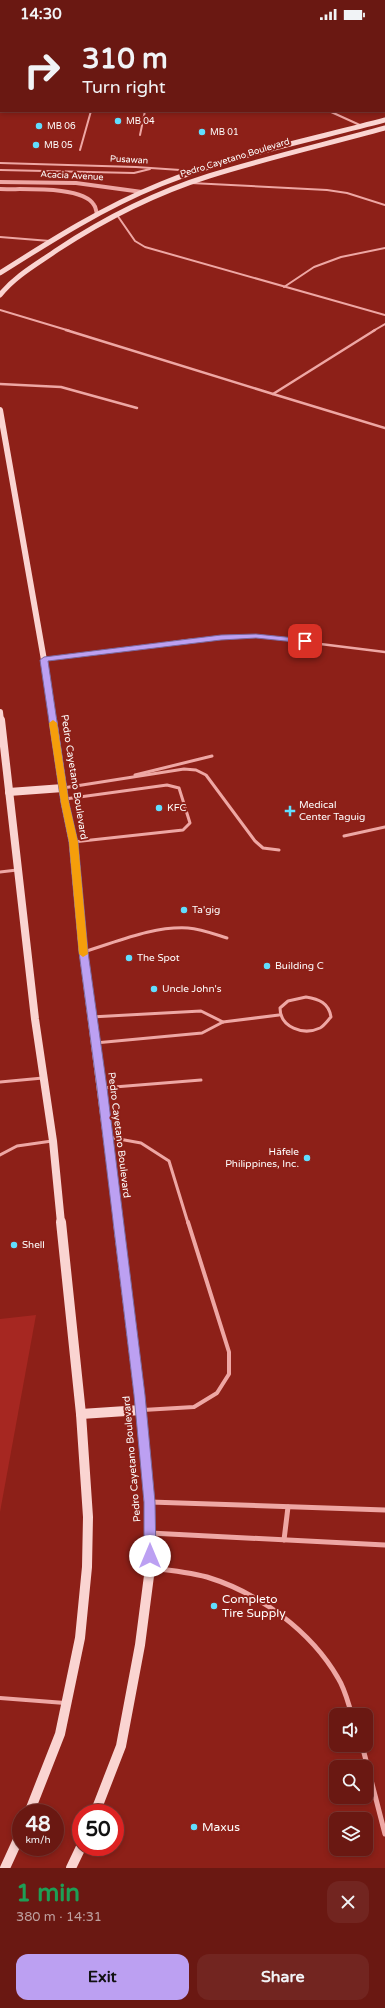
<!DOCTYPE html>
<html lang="en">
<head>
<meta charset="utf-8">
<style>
  :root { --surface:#6a1812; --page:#722520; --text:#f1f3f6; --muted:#bea09f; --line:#7d3732; --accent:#bca0f2 }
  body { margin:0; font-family:"Varela Round",sans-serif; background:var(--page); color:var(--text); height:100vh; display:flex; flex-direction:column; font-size:15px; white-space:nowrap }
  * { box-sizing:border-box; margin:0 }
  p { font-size:13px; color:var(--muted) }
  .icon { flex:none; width:22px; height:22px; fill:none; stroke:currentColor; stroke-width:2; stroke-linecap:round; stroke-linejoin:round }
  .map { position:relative; height:1840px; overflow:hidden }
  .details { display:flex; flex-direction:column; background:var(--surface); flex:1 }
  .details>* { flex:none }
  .guide { position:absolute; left:0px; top:0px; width:385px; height:84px; box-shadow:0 2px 6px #0003,0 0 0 1px var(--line); background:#6a1812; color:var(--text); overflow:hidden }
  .controls { position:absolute; left:329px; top:1680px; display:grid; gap:8px }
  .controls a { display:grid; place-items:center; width:44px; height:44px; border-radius:8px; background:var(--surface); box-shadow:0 2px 6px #0003,0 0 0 1px var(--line); font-size:20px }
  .speed { position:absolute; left:12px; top:1776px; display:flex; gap:8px; font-size:20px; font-weight:700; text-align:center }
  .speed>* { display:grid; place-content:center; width:52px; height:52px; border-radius:50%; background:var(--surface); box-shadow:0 2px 6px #0003,0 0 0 1px var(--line); line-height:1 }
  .speed small { font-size:10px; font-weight:400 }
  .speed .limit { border:6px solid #d22; background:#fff; color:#111 }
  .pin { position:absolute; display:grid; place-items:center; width:34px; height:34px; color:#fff; margin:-17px; border-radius:8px; box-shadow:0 2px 6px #0006 }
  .me { position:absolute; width:44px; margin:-22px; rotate:0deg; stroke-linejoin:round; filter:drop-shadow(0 0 3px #0008) }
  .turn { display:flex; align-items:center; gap:14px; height:84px; padding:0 16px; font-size:18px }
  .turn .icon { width:52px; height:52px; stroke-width:2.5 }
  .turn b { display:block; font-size:28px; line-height:34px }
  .round { display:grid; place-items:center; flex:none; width:42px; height:42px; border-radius:12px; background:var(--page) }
  .overview { display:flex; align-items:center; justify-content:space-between; height:68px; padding:0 16px }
  h1 { font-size:24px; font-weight:700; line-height:30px; color:#1e9e55 }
  .primary-button { display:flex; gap:8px; margin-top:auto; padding:8px 16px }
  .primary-button a { flex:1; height:46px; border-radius:12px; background:var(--accent); color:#111; font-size:16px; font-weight:700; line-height:46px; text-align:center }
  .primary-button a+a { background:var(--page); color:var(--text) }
  .status { display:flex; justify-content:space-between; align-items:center; height:28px; padding:0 20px; background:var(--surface); direction:ltr }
  .status svg { height:11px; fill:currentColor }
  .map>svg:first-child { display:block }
</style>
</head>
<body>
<div class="status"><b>14:30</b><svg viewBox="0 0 49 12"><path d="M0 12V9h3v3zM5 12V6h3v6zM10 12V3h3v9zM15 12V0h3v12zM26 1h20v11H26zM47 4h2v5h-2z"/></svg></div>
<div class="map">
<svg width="385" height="1840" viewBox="0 0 385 1840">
  <rect width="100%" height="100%" fill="#8d2018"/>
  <polygon fill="#a62721" points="36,1287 0,1484 0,1291"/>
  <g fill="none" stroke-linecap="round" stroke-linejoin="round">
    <g stroke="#eea7a4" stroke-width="2">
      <polyline points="329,83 362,98"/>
      <polyline points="140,107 145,83"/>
      <polyline points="80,122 91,83"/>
      <polyline points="0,135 136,139 195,143"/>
      <polyline points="0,142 134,145 150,141"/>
      <polyline points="191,155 327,162 347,165 385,177"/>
      <polyline points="117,187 135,213 145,219 385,287"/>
      <polyline points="0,209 50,213"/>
      <polyline points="284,259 314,239 341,229 385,220"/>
      <polyline points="0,282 70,303"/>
      <polyline points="373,303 385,296"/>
    </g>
    <g stroke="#eea7a4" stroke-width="2.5">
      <polyline points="66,302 273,366 375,302"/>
      <polyline points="0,356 61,359 137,380"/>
      <polyline points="273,366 385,400"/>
      <polyline points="44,632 189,612 256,608 385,624"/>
    </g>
    <g stroke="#eea7a4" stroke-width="3">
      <polyline points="135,747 212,728"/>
      <polyline points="63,760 184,741 196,742 206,747 255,813 263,820 279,822"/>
      <polyline points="65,771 167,757 179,760 190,795 183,802 73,814"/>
      <polyline points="344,808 385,799"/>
      <polyline points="0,844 17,842"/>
      <path d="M83,924C117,914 152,898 188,900C201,901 214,906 227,910"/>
      <path d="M306,969C319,971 329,975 331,989C328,992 324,998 320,1000C303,1008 280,999 280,980L288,973Z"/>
      <polyline points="91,989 201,983 223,994"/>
      <polyline points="95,1015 202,1005 223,994 279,987"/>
      <polyline points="0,1054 43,1050"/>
      <polyline points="102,1060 201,1052"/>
      <polyline points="108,1109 141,1115 169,1133 188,1195"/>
      <polyline points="0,1127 17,1118 52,1113"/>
    </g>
    <g stroke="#eea7a4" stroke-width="4">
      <polyline points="143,1382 194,1379 217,1365 229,1346 229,1324 188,1194"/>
      <polyline points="0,1670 65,1675"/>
    </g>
    <g stroke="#eea7a4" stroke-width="5">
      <polyline points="150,1474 385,1482"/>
      <polyline points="150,1505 385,1517"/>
      <polyline points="284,1512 288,1479"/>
      <path d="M150,1540C169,1542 189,1544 207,1549C259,1565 311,1603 338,1650C345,1661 348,1675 352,1687"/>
      <polyline points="362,1717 385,1806"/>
    </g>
    <g stroke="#eea7a4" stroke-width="4">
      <polyline points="0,154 76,155 142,164"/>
      <path d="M0,161C20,162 83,157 94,177C96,179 96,183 97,186"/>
    </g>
    <g stroke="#fad4d1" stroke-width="5">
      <path d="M0,245C52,212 104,179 161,156C233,127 310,112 385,92"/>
      <path d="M0,267C15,248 37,236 57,222C104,191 155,165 209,148C267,130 327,116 385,100"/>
    </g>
    <g stroke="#fad4d1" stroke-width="6">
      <polyline points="0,382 44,632 53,693"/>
      <polyline points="0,684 1,693"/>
    </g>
    <g stroke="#fad4d1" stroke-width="8">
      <polyline points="1,692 35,991 53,1113 61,1195"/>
      <polyline points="53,692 65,775 73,814 83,924 118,1195"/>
      <polyline points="9,764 63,760"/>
    </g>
    <g stroke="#fad4d1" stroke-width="10">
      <polyline points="81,1386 141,1382"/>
      <polyline points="29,1785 60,1706 80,1610 87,1539 88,1489 81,1386 61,1194"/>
      <polyline points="95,1785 121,1718 140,1617 150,1540 149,1474 141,1382 118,1194"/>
      <polyline points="5,1840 21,1805"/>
      <polyline points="71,1840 81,1819"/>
    </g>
  </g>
  <polygon fill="#bca0f2" stroke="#7a689d" points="256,606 305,611 309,613 305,615 256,610 221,612 48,633 69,775 78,814 88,924 107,1060 145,1367 155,1474 156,1528 154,1531 146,1531 144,1528 144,1474 134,1367 97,1060 79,924 69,814 61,775 40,632 44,629 221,607"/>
  <polygon fill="#f59e0b" points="53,692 57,695 69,775 78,814 88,926 83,929 79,926 69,814 61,775 49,695"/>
  <g fill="#61deff" stroke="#8d2018" stroke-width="1.5">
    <circle cx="118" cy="93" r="4"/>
    <circle cx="39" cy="98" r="4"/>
    <circle cx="202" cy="104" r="4"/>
    <circle cx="36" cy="117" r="4"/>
    <circle cx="159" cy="780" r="4"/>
    <path d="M288 777h4v4h4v4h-4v4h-4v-4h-4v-4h4z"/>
    <circle cx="184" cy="882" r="4"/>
    <circle cx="129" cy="930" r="4"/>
    <circle cx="267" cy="938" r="4"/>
    <circle cx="154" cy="961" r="4"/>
    <circle cx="307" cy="1130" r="4"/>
    <circle cx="14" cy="1217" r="4"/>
    <circle cx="214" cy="1578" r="4"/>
    <circle cx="194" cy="1799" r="4"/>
  </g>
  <g text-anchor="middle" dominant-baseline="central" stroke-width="4" stroke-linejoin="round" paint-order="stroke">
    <g font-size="9" fill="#fff" stroke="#8d2018" text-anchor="start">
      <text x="126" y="93">MB 04</text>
      <text x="47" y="98">MB 06</text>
      <text x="210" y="104">MB 01</text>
      <text x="44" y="117">MB 05</text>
    </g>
    <g font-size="9" fill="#fff" stroke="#8d2018">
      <text transform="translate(235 130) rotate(-17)">Pedro Cayetano Boulevard</text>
      <text transform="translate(129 132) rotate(3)">Pusawan</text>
      <text transform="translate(72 148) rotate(3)">Acacia Avenue</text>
    </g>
    <g font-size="10" fill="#fff" stroke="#8d2018">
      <text transform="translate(74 749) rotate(81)">Pedro Cayetano Boulevard</text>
      <text transform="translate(119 1107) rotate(83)">Pedro Cayetano Boulevard</text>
      <text transform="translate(132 1431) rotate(-95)">Pedro Cayetano Boulevard</text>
    </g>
    <g font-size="10" fill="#fff" stroke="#8d2018" text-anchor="start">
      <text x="299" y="777">Medical<tspan x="299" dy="12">Center Taguig</tspan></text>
      <text x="167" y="780">KFC</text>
      <text x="192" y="882">Ta'gig</text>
      <text x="137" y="930">The Spot</text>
      <text x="275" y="938">Building C</text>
      <text x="162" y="961">Uncle John's</text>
      <text x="299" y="1124" text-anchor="end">Häfele<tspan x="299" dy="12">Philippines, Inc.</tspan></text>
      <text x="22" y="1217">Shell</text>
    </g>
    <g font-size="12" fill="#fff" stroke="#8d2018" text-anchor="start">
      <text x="222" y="1571">Completo<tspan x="222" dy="14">Tire Supply</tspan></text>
      <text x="202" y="1799">Maxus</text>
    </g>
  </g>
</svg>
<div class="controls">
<a><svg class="icon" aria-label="sound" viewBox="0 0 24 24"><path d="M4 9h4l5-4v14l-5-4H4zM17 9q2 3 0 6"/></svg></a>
<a><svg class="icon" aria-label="search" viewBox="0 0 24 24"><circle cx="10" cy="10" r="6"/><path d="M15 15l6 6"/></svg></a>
<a><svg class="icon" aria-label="layers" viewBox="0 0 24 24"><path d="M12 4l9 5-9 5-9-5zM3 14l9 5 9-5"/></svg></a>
</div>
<div class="speed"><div>48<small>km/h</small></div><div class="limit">50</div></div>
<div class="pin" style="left:305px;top:613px;background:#d93025"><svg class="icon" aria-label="arrive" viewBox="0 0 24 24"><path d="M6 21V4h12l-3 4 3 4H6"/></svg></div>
<svg class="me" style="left:150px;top:1528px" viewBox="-20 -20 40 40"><circle r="19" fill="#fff"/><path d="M0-13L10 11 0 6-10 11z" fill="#bca0f2"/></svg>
<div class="guide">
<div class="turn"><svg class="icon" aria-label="right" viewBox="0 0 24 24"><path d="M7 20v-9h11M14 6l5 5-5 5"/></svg><div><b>310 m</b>Turn right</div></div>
</div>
</div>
<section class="details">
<div class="overview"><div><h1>1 min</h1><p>380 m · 14:31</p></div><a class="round"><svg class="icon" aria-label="close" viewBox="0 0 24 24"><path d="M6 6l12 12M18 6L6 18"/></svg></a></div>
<div class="primary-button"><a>Exit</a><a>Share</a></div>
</section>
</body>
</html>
